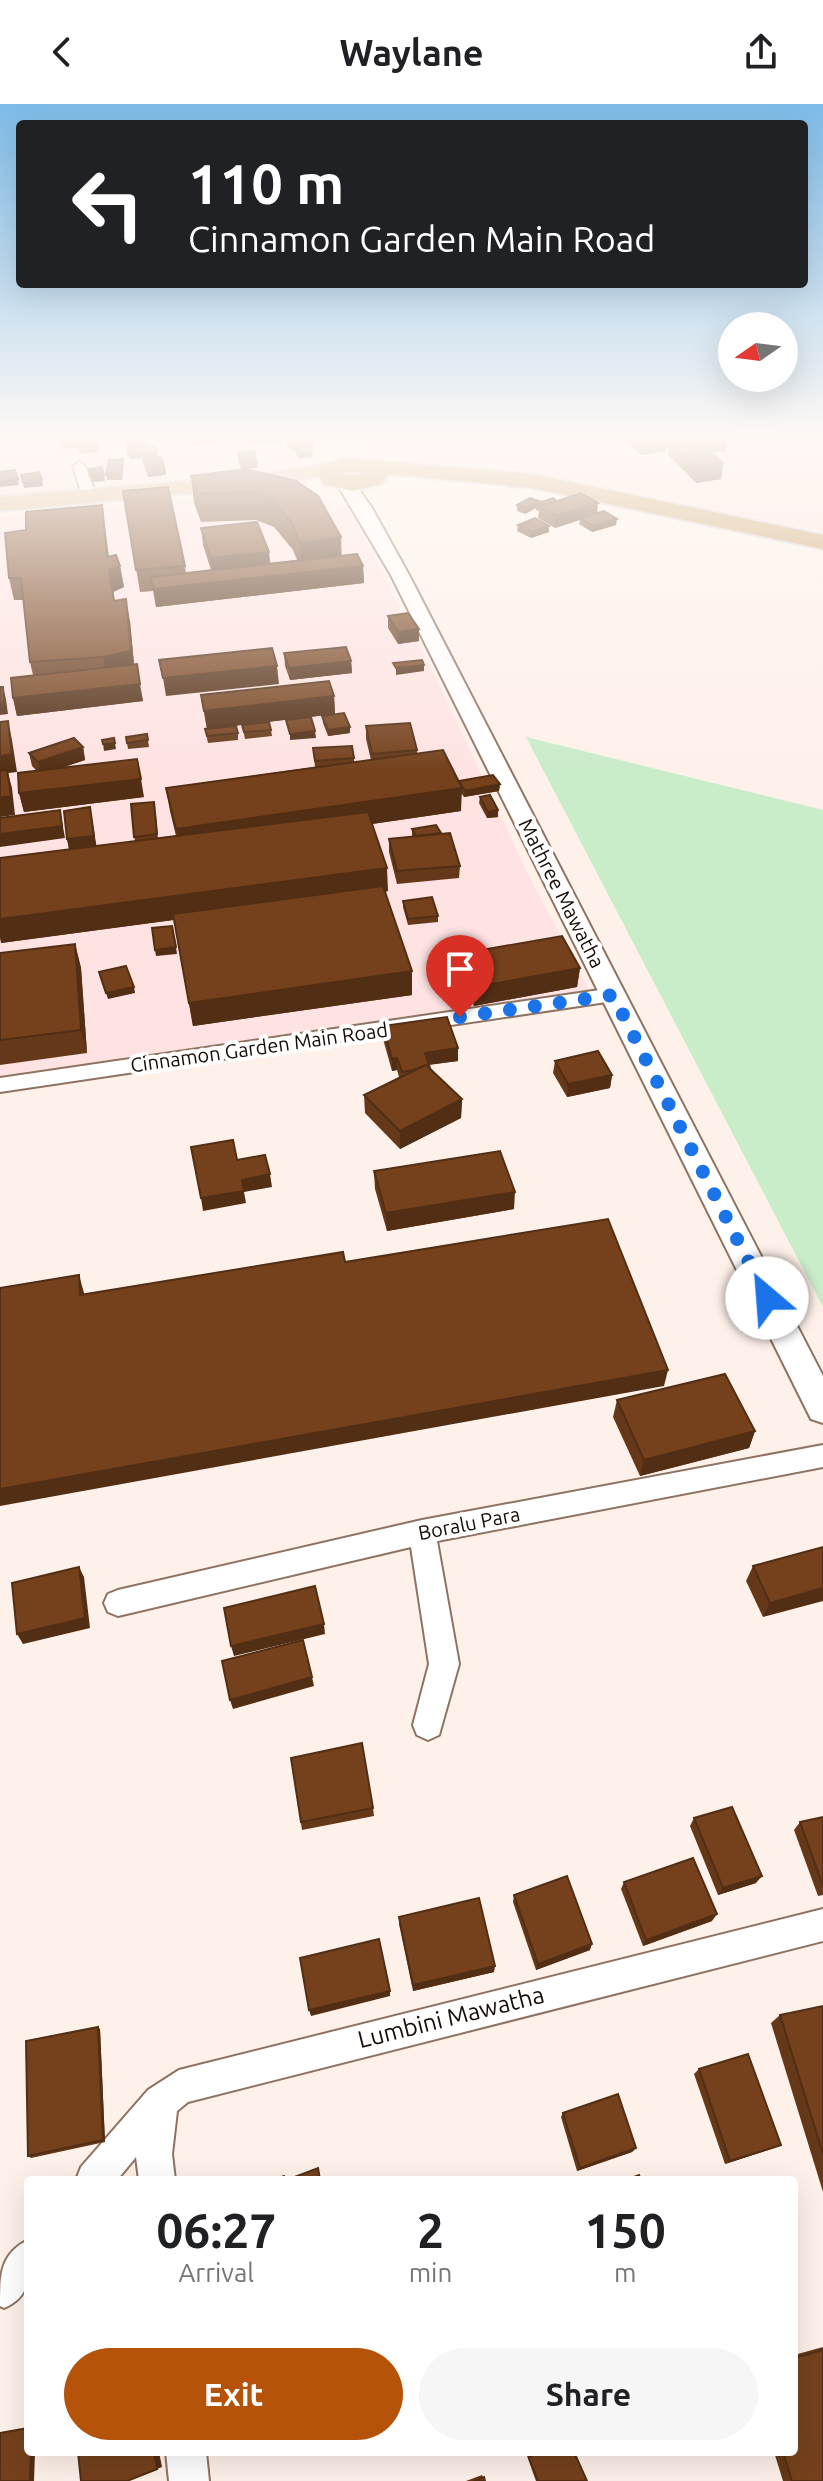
<!DOCTYPE html>
<html lang="en">
<head>
<meta charset="utf-8">
<style>
  :root { --surface:#fff; --page:#f6f6f6; --text:#202124; --muted:#757577; --accent:#b45309 }
  body { margin:0; font-family:Ubuntu,sans-serif; background:var(--page); color:var(--text); height:100vh; display:flex; flex-direction:column; font-size:30px; white-space:nowrap }
  * { box-sizing:border-box; margin:0 }
  p { font-size:26px; color:var(--muted) }
  .icon { flex:none; width:44px; height:44px; fill:none; stroke:currentColor; stroke-width:2; stroke-linecap:round; stroke-linejoin:round }
  .map { position:relative; flex:1; overflow:hidden }
  .details { position:absolute; left:24px; top:2072px; width:774px; height:280px; display:flex; flex-direction:column; background:var(--surface); border-radius:8px; box-shadow:0 8px 32px #0002 }
  .details>* { flex:none }
  .banner { position:absolute; left:16px; top:16px; width:792px; height:168px; border-radius:8px; box-shadow:0 8px 32px #0002; background:#202124; color:#fff; overflow:hidden }
  .needle { width:52px; rotate:256deg }
  .controls { position:absolute; left:718px; top:208px; display:grid; gap:16px }
  .controls a { display:grid; place-items:center; width:80px; height:80px; border-radius:50%; background:var(--surface); box-shadow:0 8px 32px #0002; font-size:40px }
  .pin { position:absolute; display:grid; place-items:center; width:68px; height:68px; color:#fff; margin:-82px -34px; border-radius:50% 50% 50% 0; rotate:-45deg; box-shadow:0 0 8px #0007 }
  .pin .icon { rotate:45deg }
  .me { position:absolute; width:88px; margin:-44px; rotate:333deg; stroke-linejoin:round; filter:drop-shadow(0 0 6px #0008) }
  .turn { display:flex; align-items:center; gap:28px; height:168px; padding:0 40px; font-size:36px }
  .turn .icon { width:104px; height:104px; stroke-width:2.5 }
  .turn b { display:block; font-size:56px; line-height:68px }
  .eta { display:flex; justify-content:space-evenly; align-items:center; height:136px; text-align:center }
  .eta b { font-size:48px; font-weight:600; line-height:56px }
  .cta { display:flex; gap:16px; margin-top:auto; padding:16px 40px }
  .cta a { flex:1; height:92px; border-radius:48px; background:var(--accent); color:#fff; font-size:32px; font-weight:600; line-height:92px; text-align:center }
  .cta a+a { background:var(--page); color:var(--text) }
  header { display:flex; justify-content:space-between; align-items:center; height:104px; padding:0 40px; background:var(--surface); font-size:36px; font-weight:600 }
  .map>svg:first-child { display:block }
</style>
</head>
<body>
<header><svg class="icon" aria-label="back" viewBox="0 0 24 24"><path d="M15 5l-7 7 7 7"/></svg>Waylane<svg class="icon" aria-label="share" viewBox="0 0 24 24"><path d="M12 15V3M7 8l5-5 5 5M5 13v7h14v-7"/></svg></header>
<div class="map">
<svg width="823" height="2377" viewBox="0 0 823 2377">
  <rect width="100%" height="100%" fill="#fef1e9"/>
  <g fill="#fee3e2">
    <polygon points="0,333 313,333 320,348 311,359 276,364 0,392"/>
    <polygon points="351,333 823,333 823,428 501,362 388,356"/>
    <polygon points="295,383 319,388 351,409 435,572 529,772 590,888 0,973 0,413"/>
  </g>
  <polygon fill="#c9ecc9" points="526,633 823,706 823,1203"/>
  <g fill="none" stroke-linecap="round" stroke-linejoin="round">
    <defs>
      <g id="minor">
        <polygon points="79,358 85,362 96,391 94,394 82,391 73,362"/>
        <polygon points="613,884 623,891 620,896 0,988 0,974"/>
        <polygon points="823,1341 823,1363 437,1437 459,1560 439,1631 428,1636 417,1631 413,1621 429,1560 411,1443 118,1512 108,1508 104,1499 108,1490 118,1486 422,1416"/>
        <polygon points="823,1805 823,1837 188,1998 177,2007 172,2050 175,2076 139,2076 136,2053 117,2076 76,2076 81,2063 148,1986 179,1966"/>
        <path d="M28,2136C28,2165 35,2191 4,2204L0,2202C0,2171 0,2150 28,2136Z"/>
        <polygon points="166,2348 206,2348 209,2377 169,2377"/>
      </g>
      <polygon id="tertiary" points="346,375 352,376 372,404 409,471 823,1272 823,1319 811,1315 391,471 337,380"/>
      <polygon id="primary" points="332,359 343,365 339,369 257,383 0,407 0,393 257,371"/>
      <path id="trunk" d="M342,354L532,370L823,431V445L532,384L388,370L382,380L352,387L323,380L318,367L321,362ZM346,368H358L364,371H341Z"/>
    </defs>
    <use href="#minor" stroke="#8f7362" stroke-width="4"/>
    <use href="#tertiary" stroke="#8f7362" stroke-width="4"/>
    <use href="#primary" stroke="#d5d3d2" stroke-width="4"/>
    <use href="#trunk" stroke="#d5d3d2" stroke-width="4"/>
    <use href="#minor" fill="#fff" fill-rule="evenodd"/>
    <use href="#tertiary" fill="#fff" fill-rule="evenodd"/>
    <use href="#primary" fill="#d1b183" fill-rule="evenodd"/>
    <use href="#trunk" fill="#c2975a" fill-rule="evenodd"/>
  </g>
  <g fill="#653819">
    <polygon points="250,333 283,333 283,338 251,340"/>
    <polygon points="288,333 311,333 313,345 311,345 312,353 298,354 295,347 290,347 287,341 286,336 288,335"/>
    <polygon points="622,333 696,333 704,341 704,336 726,347 712,348 723,359 721,375 696,379 668,351 669,345 666,343 665,347 641,351"/>
    <polygon points="127,338 148,343 156,342 158,353 165,365 166,371 148,373 143,355 156,354 129,355"/>
    <polygon points="238,348 257,358 257,364 241,365"/>
    <polygon points="124,361 122,376 107,376 106,371"/>
    <polygon points="246,365 342,451 363,462 364,479 156,503 153,487 140,488 123,387 185,462 186,469 211,466 203,441 201,424 270,459 297,456 293,446 274,423 256,416 201,418 194,399 191,372"/>
    <polygon points="539,397 539,399 557,397 597,409 616,421 592,428 579,420 580,416 555,424 538,414 539,407 536,406 536,404 525,410 517,407 517,401"/>
    <polygon points="102,401 109,452 120,462 124,483 113,488 114,497 130,517 134,561 143,597 17,612 13,594 33,571 30,558 24,496 14,496 9,474 26,426"/>
    <polygon points="518,421 549,422 549,428 531,434 517,427"/>
    <polygon points="388,512 419,537 398,540 388,524"/>
    <polygon points="284,549 351,557 352,569 290,576 285,562"/>
    <polygon points="201,591 334,592 335,610 207,625"/>
    <polygon points="322,612 350,623 350,629 328,632 323,619"/>
    <polygon points="242,621 271,626 272,632 245,635"/>
    <polygon points="366,622 417,646 417,649 459,678 500,680 499,687 464,693 461,689 461,707 372,720 388,787 385,788 412,891 193,922 174,816 1,839 69,746 67,735 90,703 96,742 135,738 131,700 156,711 158,735 176,732 170,707 166,684 315,663 313,644 354,654 354,658 371,656 366,635"/>
    <polygon points="205,625 238,629 238,636 208,639"/>
    <polygon points="147,630 149,643 128,645 126,633"/>
    <polygon points="83,643 85,656 60,664 144,693 24,708 19,689 37,667 32,662 29,649"/>
    <polygon points="480,693 498,706 498,713 487,714 479,699"/>
    <polygon points="412,725 460,762 459,774 397,780 389,748 389,735 412,733"/>
    <polygon points="403,797 438,812 438,818 408,821 403,803"/>
    <polygon points="75,840 81,864 87,949 0,961 0,849"/>
    <polygon points="459,850 580,864 577,883 474,902 459,869"/>
    <polygon points="383,922 458,944 458,957 429,961 430,964 462,995 461,1014 400,1045 365,1009 364,991 399,973 397,966 392,967 383,935"/>
    <polygon points="555,957 612,971 610,984 567,993 553,969"/>
    <polygon points="374,1067 514,1105 387,1127 375,1085"/>
    <polygon points="617,1296 755,1327 749,1344 640,1372 613,1313"/>
    <polygon points="823,1443 763,1513 746,1477 753,1462"/>
    <polygon points="291,1654 373,1704 374,1712 302,1726"/>
    <polygon points="823,1713 823,1791 818,1792 794,1726 800,1718"/>
    <polygon points="694,1714 756,1779 718,1791 690,1722"/>
    <polygon points="624,1778 712,1817 643,1842 621,1785"/>
    <polygon points="514,1791 590,1846 536,1866 513,1798"/>
    <polygon points="399,1813 494,1868 413,1887 399,1820"/>
    <polygon points="823,1902 823,2088 771,1919 780,1911"/>
    <polygon points="100,1925 105,2038 31,2054 28,2052"/>
    <polygon points="699,1965 781,2041 774,2044 725,2060 694,1970"/>
    <polygon points="563,2009 636,2044 632,2048 577,2067 561,2013"/>
    <polygon points="823,2243 823,2377 783,2377 774,2348 794,2348 794,2251"/>
    <polygon points="533,2348 574,2348 587,2377 536,2377 527,2352"/>
    <polygon points="482,2371 485,2377 466,2377"/>
  </g>
  <g fill="#522e14">
    <polygon points="213,333 214,339 193,341 192,335"/>
    <polygon points="727,333 743,333 743,334 726,336"/>
    <polygon points="667,336 665,347 641,351 643,340"/>
    <polygon points="79,337 80,343 62,345 61,339"/>
    <polygon points="295,341 295,347 290,347 290,342"/>
    <polygon points="727,341 726,347 710,348 710,343"/>
    <polygon points="98,342 99,348 80,350 79,344"/>
    <polygon points="312,347 312,353 298,354 298,349"/>
    <polygon points="723,359 721,375 696,379 699,363"/>
    <polygon points="165,365 166,371 148,373 147,367"/>
    <polygon points="104,371 105,377 92,378 91,372"/>
    <polygon points="18,375 19,381 0,383 0,377"/>
    <polygon points="42,376 43,382 24,384 23,378"/>
    <polygon points="539,397 539,401 536,400 536,404 525,410 526,404"/>
    <polygon points="598,399 597,410 580,414 580,416 555,424 556,412"/>
    <polygon points="102,401 110,465 120,462 124,483 113,488 107,453"/>
    <polygon points="617,415 616,421 592,428 593,422"/>
    <polygon points="549,422 549,428 531,434 531,428"/>
    <polygon points="341,433 342,461 302,467 300,439"/>
    <polygon points="269,448 271,465 213,472 211,454"/>
    <polygon points="363,462 364,479 156,503 154,485"/>
    <polygon points="126,495 130,517 135,570 107,575 103,553"/>
    <polygon points="419,525 419,537 398,540 398,528"/>
    <polygon points="351,557 352,569 290,576 289,564"/>
    <polygon points="424,561 424,567 396,571 396,564"/>
    <polygon points="277,562 279,580 166,592 163,574"/>
    <polygon points="140,580 143,597 17,612 13,594"/>
    <polygon points="3,583 6,595 8,610 0,611 0,599"/>
    <polygon points="334,592 335,610 207,625 204,607"/>
    <polygon points="8,617 12,636 17,668 8,669 12,684 15,711 0,713 0,652"/>
    <polygon points="350,623 350,629 328,632 328,626"/>
    <polygon points="315,627 316,634 290,636 290,630"/>
    <polygon points="115,639 116,645 104,647 103,640"/>
    <polygon points="83,643 85,656 41,671 38,658"/>
    <polygon points="141,675 144,693 24,708 19,689"/>
    <polygon points="500,680 499,687 464,693 465,687"/>
    <polygon points="462,684 461,707 180,748 176,725"/>
    <polygon points="90,703 97,745 70,748 67,735"/>
    <polygon points="60,706 65,734 0,743 0,730"/>
    <polygon points="498,706 498,713 487,714 488,708"/>
    <polygon points="387,764 388,787 1,839 0,834 0,815"/>
    <polygon points="75,840 81,864 87,949 81,926"/>
    <polygon points="176,843 177,850 156,852 155,846"/>
    <polygon points="580,864 577,883 474,902 475,883"/>
    <polygon points="412,867 412,891 193,922 189,899"/>
    <polygon points="134,883 135,889 108,895 106,889"/>
    <polygon points="458,944 458,957 425,961 425,949"/>
    <polygon points="397,954 397,966 392,967 392,955"/>
    <polygon points="612,971 610,984 567,993 568,980"/>
    <polygon points="462,995 461,1014 400,1045 400,1027"/>
    <polygon points="270,1070 272,1083 244,1088 246,1099 203,1107 201,1094 242,1076"/>
    <polygon points="515,1088 514,1105 387,1127 386,1109"/>
    <polygon points="79,1171 84,1189 86,1208 80,1191"/>
    <polygon points="668,1266 664,1282 0,1402 0,1385"/>
    <polygon points="755,1327 749,1344 640,1372 644,1356"/>
    <polygon points="79,1463 84,1473 90,1524 23,1540 17,1530"/>
    <polygon points="823,1484 823,1497 763,1513 770,1499"/>
    <polygon points="324,1520 325,1530 234,1552 231,1542"/>
    <polygon points="312,1573 314,1582 233,1605 230,1596"/>
    <polygon points="762,1772 756,1779 718,1791 723,1784"/>
    <polygon points="717,1810 712,1817 643,1842 646,1836"/>
    <polygon points="592,1840 590,1846 536,1866 538,1860"/>
    <polygon points="495,1862 494,1868 413,1887 413,1881"/>
    <polygon points="390,1887 390,1892 311,1912 309,1906"/>
    <polygon points="98,1923 100,1925 105,2038 103,2036"/>
    <polygon points="781,2041 774,2044 725,2060 730,2057"/>
    <polygon points="636,2044 632,2048 577,2067 580,2064"/>
    <polygon points="31,2348 35,2348 34,2377 30,2377"/>
    <polygon points="154,2348 159,2348 162,2363 157,2365"/>
  </g>
  <g fill="#75411d" stroke="#522e14" stroke-width="2">
    <polygon points="77,333 78,333 79,337 61,339 60,334"/>
    <polygon points="191,333 213,333 192,335"/>
    <polygon points="289,333 311,333 313,339 302,340 309,341 312,347 298,349 295,341 290,342 286,336 290,335"/>
    <polygon points="635,333 663,333 667,336 643,340"/>
    <polygon points="696,333 723,359 699,363 670,335"/>
    <polygon points="721,335 727,341 710,343 704,336"/>
    <polygon points="145,336 148,343 156,342 157,348 128,350 127,338"/>
    <polygon points="96,337 98,342 79,344 77,338"/>
    <polygon points="254,347 257,358 240,359 238,348"/>
    <polygon points="161,353 165,365 147,367 143,355"/>
    <polygon points="123,355 121,370 106,371 109,356"/>
    <polygon points="102,363 104,371 91,372 89,365"/>
    <polygon points="246,365 296,377 318,392 341,433 300,439 291,418 272,395 253,388 198,390 191,372"/>
    <polygon points="15,366 18,375 0,377 0,368"/>
    <polygon points="39,368 42,376 23,378 21,371"/>
    <polygon points="168,383 185,462 136,466 123,387"/>
    <polygon points="581,389 598,399 556,412 539,403"/>
    <polygon points="530,394 539,397 526,404 517,401"/>
    <polygon points="553,394 557,397 540,402 536,400"/>
    <polygon points="102,401 107,453 116,451 120,462 109,466 114,497 126,495 131,547 103,553 30,558 21,474 9,474 5,429 26,426 26,408"/>
    <polygon points="604,407 617,415 593,422 580,414"/>
    <polygon points="535,414 549,422 531,428 518,421"/>
    <polygon points="257,418 269,448 211,454 201,424"/>
    <polygon points="357,450 363,462 154,485 150,473"/>
    <polygon points="408,509 419,525 398,528 388,512"/>
    <polygon points="346,543 351,557 289,564 284,549"/>
    <polygon points="272,544 277,562 163,574 159,556"/>
    <polygon points="422,556 424,561 396,564 393,559"/>
    <polygon points="137,560 140,580 13,594 11,574"/>
    <polygon points="329,577 334,592 204,607 201,591"/>
    <polygon points="0,583 3,583 4,598 0,599"/>
    <polygon points="344,609 350,623 328,626 322,612"/>
    <polygon points="311,613 315,627 290,630 286,616"/>
    <polygon points="8,617 12,650 0,652 0,618"/>
    <polygon points="269,618 271,626 244,628 242,621"/>
    <polygon points="410,619 417,646 372,650 366,622"/>
    <polygon points="236,622 238,629 207,632 205,625"/>
    <polygon points="147,630 148,636 127,639 126,633"/>
    <polygon points="74,634 83,643 38,658 29,649"/>
    <polygon points="114,634 115,639 103,640 102,636"/>
    <polygon points="352,642 354,654 315,657 313,644"/>
    <polygon points="443,646 462,684 176,725 166,684"/>
    <polygon points="137,655 141,675 19,689 18,669"/>
    <polygon points="7,666 11,692 0,694 0,667"/>
    <polygon points="493,671 500,680 465,687 459,677"/>
    <polygon points="490,691 498,706 488,708 480,693"/>
    <polygon points="154,698 157,730 134,733 131,700"/>
    <polygon points="90,703 94,732 67,735 64,707"/>
    <polygon points="60,706 62,722 0,730 0,714"/>
    <polygon points="368,708 387,764 0,815 0,754"/>
    <polygon points="436,721 441,729 416,732 412,725"/>
    <polygon points="450,729 460,762 397,767 389,735"/>
    <polygon points="383,782 412,867 189,899 173,810"/>
    <polygon points="432,793 438,812 408,815 403,797"/>
    <polygon points="172,822 176,843 155,846 152,824"/>
    <polygon points="562,832 580,864 475,883 459,850"/>
    <polygon points="75,840 81,926 0,936 0,849"/>
    <polygon points="126,862 134,883 106,889 99,868"/>
    <polygon points="447,913 458,944 425,949 430,964 426,961 414,966 402,968 397,954 392,955 383,922"/>
    <polygon points="598,947 612,971 568,980 555,957"/>
    <polygon points="426,961 462,995 400,1027 364,991"/>
    <polygon points="233,1036 237,1056 265,1051 270,1070 242,1076 244,1087 201,1094 191,1043"/>
    <polygon points="500,1047 515,1088 386,1109 374,1067"/>
    <polygon points="608,1115 668,1266 0,1385 0,1184 79,1171 80,1191 343,1148 345,1158"/>
    <polygon points="725,1270 755,1327 644,1356 617,1296"/>
    <polygon points="823,1443 823,1484 770,1499 753,1462"/>
    <polygon points="79,1463 85,1514 17,1530 12,1479"/>
    <polygon points="315,1482 324,1520 231,1542 224,1504"/>
    <polygon points="303,1536 312,1573 230,1596 222,1557"/>
    <polygon points="362,1639 373,1704 301,1718 291,1654"/>
    <polygon points="732,1703 762,1772 723,1784 694,1714"/>
    <polygon points="823,1713 823,1782 800,1718"/>
    <polygon points="693,1754 717,1810 646,1836 624,1778"/>
    <polygon points="567,1772 592,1840 538,1860 514,1791"/>
    <polygon points="479,1794 495,1862 413,1881 399,1813"/>
    <polygon points="379,1835 390,1887 309,1906 300,1854"/>
    <polygon points="823,1902 823,2050 780,1911"/>
    <polygon points="98,1923 103,2036 28,2052 26,1937"/>
    <polygon points="748,1950 781,2041 730,2057 699,1965"/>
    <polygon points="618,1990 636,2044 580,2064 563,2009"/>
    <polygon points="318,2064 320,2076 292,2076 292,2074"/>
    <polygon points="639,2071 641,2076 626,2076"/>
    <polygon points="284,2072 285,2076 273,2076"/>
    <polygon points="823,2246 823,2377 792,2377 783,2348 794,2348 794,2254"/>
    <polygon points="28,2324 28,2348 31,2348 30,2377 0,2377 0,2329"/>
    <polygon points="78,2348 154,2348 157,2365 127,2377 81,2377"/>
    <polygon points="538,2348 574,2348 587,2377 538,2377 529,2354"/>
    <polygon points="484,2373 485,2377 474,2377"/>
  </g>
  <linearGradient id="sky" x2="0" y2="1"><stop stop-color="#7ebce9"/><stop offset="0.5" stop-color="#fff9f5"/><stop offset="1" stop-color="#fff9f5" stop-opacity="0"/></linearGradient>
  <rect width="823" height="666" fill="url(#sky)"/>
  <g fill="none" stroke-linecap="round" stroke-linejoin="round">
    <polyline stroke="#1a73e8" stroke-width="14" stroke-dasharray="0 25.2" points="460,913 613,891 767,1194"/>
  </g>
  <g text-anchor="middle" dominant-baseline="central" stroke-width="8" stroke-linejoin="round" paint-order="stroke">
    <g font-size="20" fill="#160b06" stroke="#fff">
      <text transform="translate(562 789) rotate(63)">Mathree Mawatha</text>
      <text transform="translate(259 943) rotate(-8)">Cinnamon Garden Main Road</text>
      <text transform="translate(469 1419) rotate(-11)">Boralu Para</text>
    </g>
    <g font-size="24" fill="#160b06" stroke="#fff">
      <text transform="translate(451 1913) rotate(-14)">Lumbini Mawatha</text>
    </g>
  </g>
</svg>
<div class="controls">
<a><svg class="needle" viewBox="-14 -14 28 28"><path d="M0-13l5 13h-10z" fill="#e53935"/><path d="M0 13l5-13h-10z" fill="#757577"/></svg></a>
</div>
<div class="pin" style="left:460px;top:913px;background:#d93025"><svg class="icon" aria-label="arrive" viewBox="0 0 24 24"><path d="M6 21V4h12l-3 4 3 4H6"/></svg></div>
<svg class="me" style="left:767px;top:1194px" viewBox="-20 -20 40 40"><circle r="19" fill="#fff"/><path d="M0-13L10 11 0 6-10 11z" fill="#1a73e8"/></svg>
<div class="banner">
<div class="turn"><svg class="icon" aria-label="left" viewBox="0 0 24 24"><path d="M17 20v-9H6M10 6l-5 5 5 5"/></svg><div><b>110 m</b>Cinnamon Garden Main Road</div></div>
</div>
<section class="details">
<div class="eta">
<div><b>06:27</b><p>Arrival</p></div>
<div><b>2</b><p>min</p></div>
<div><b>150</b><p>m</p></div>
</div>
<div class="cta"><a>Exit</a><a>Share</a></div>
</section>
</div>
</body>
</html>
